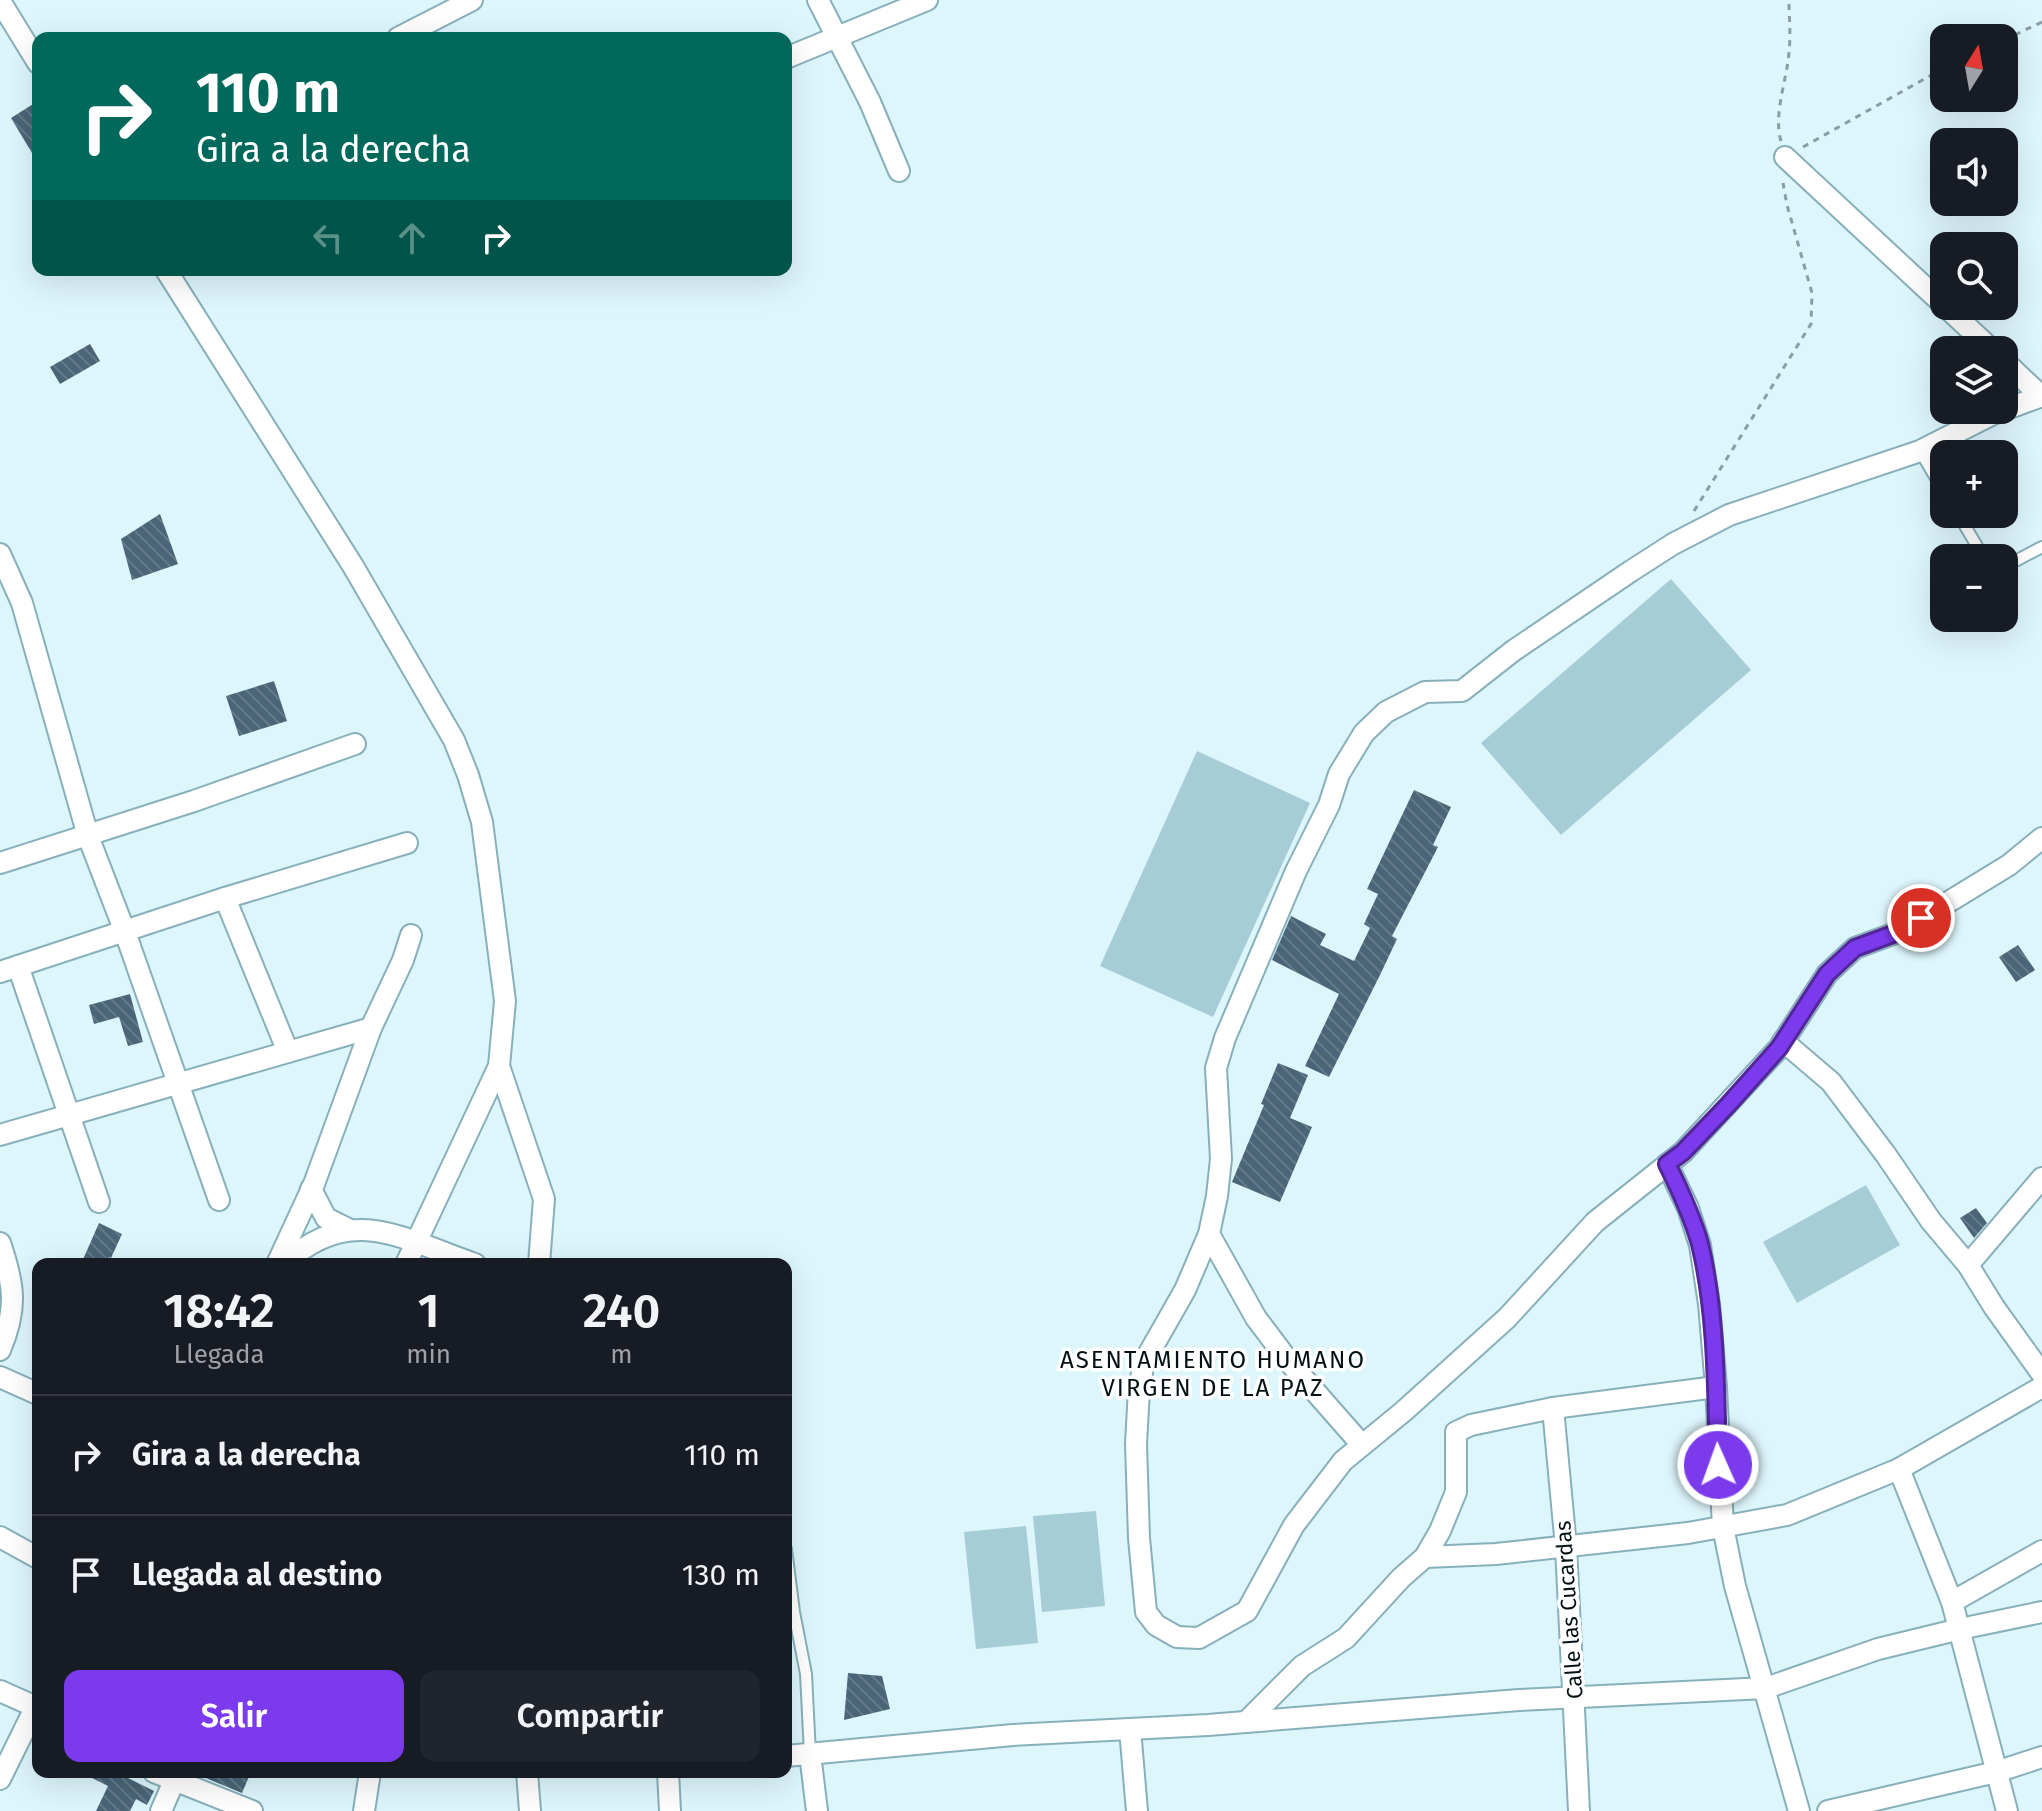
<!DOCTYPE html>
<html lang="es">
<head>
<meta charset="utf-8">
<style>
  :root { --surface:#171b24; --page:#20242c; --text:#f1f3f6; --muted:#9ea1a6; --line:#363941; --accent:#7c3aed }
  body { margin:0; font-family:"Fira Sans",sans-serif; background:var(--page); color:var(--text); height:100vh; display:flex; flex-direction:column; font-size:30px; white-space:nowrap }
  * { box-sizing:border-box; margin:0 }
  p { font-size:26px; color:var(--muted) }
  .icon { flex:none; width:44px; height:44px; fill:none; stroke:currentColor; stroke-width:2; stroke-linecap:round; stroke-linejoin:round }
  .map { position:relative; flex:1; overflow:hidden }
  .drawer { position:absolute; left:32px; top:1258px; width:760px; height:520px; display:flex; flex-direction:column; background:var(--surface); border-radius:16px; box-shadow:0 8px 32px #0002 }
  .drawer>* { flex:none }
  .top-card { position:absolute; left:32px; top:32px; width:760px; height:244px; border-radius:16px; box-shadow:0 8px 32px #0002; background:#00695c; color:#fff; overflow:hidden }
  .needle { width:52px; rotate:11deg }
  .fabs { position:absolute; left:1930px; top:24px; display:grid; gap:16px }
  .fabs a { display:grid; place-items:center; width:88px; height:88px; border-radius:16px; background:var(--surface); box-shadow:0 8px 32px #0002; font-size:40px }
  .pin { position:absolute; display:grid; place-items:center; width:68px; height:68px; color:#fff; margin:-34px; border:4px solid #fff; border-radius:50%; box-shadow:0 2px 8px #0007 }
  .me { position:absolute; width:88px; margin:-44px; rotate:358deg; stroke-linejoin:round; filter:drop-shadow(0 0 6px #0008) }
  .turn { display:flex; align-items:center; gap:28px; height:168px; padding:0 32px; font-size:36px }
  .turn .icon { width:104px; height:104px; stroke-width:2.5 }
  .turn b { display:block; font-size:56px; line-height:68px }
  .lanes { display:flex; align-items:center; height:76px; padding:0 32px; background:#0003; justify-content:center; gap:40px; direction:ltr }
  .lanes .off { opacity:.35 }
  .eta { display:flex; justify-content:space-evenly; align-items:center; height:136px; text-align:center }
  .eta b { font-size:48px; font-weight:600; line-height:56px }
  .primary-button { display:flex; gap:16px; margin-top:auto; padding:16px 32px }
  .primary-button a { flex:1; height:92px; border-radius:16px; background:var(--accent); color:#fff; font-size:32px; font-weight:600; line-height:92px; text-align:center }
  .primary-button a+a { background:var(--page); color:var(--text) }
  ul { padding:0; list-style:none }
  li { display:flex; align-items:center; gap:24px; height:120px; padding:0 32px; border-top:2px solid var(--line) }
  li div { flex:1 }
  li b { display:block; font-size:30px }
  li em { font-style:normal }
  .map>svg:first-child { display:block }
</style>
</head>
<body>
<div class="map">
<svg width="2042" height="1811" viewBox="0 0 2042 1811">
  <defs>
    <pattern id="building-back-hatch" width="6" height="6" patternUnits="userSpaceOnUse" patternTransform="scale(2)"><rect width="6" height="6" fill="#496577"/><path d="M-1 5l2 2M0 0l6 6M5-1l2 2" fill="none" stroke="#647a88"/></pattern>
  </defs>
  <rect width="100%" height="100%" fill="#ddf6fc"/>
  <g fill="#a6ccd6">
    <polygon points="1671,579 1751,670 1561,835 1481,743"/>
    <polygon points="1197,751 1310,803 1213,1017 1100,966"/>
    <polygon points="1866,1185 1900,1245 1797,1303 1763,1242"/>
    <polygon points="1096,1511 1105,1606 1042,1612 1033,1516"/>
    <polygon points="1026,1526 1038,1643 976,1649 964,1532"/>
  </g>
  <g fill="url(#building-back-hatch)">
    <polygon points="38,101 38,163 11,118"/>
    <polygon points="90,344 100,361 60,384 50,367"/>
    <polygon points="160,514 178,564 132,580 121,539"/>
    <polygon points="274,681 287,721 239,736 226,696"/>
    <polygon points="1414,790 1451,807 1433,845 1438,847 1392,936 1397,939 1380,975 1329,1077 1305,1066 1339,994 1272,960 1291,916 1326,934 1320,945 1354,961 1370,928 1364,924 1378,894 1367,889"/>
    <polygon points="2018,945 2035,970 2016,982 1999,957"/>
    <polygon points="130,994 143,1042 128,1046 119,1017 94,1024 89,1005"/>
    <polygon points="1278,1063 1308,1075 1290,1118 1312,1127 1280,1202 1232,1182 1264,1105 1261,1104"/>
    <polygon points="1976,1208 1987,1223 1974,1238 1960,1218"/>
    <polygon points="99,1223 122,1234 111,1258 109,1257 106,1264 81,1264"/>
    <polygon points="848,1673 882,1676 890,1709 844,1720"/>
    <polygon points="80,1772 116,1772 154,1791 147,1805 136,1799 130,1811 96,1811 108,1786"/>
    <polygon points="191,1772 251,1772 242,1793"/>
  </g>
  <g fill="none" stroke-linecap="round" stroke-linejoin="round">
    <defs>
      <g id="lane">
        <polyline points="1920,451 1944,492"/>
        <polyline points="1958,514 1984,558"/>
        <polyline points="2004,567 2042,547"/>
        <polyline points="786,1549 794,1612 806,1674 810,1754"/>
      </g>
      <g id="street">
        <polyline points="818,0 870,102 899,171"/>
        <polyline points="0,1 38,63"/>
        <polyline points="398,38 472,0"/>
        <polyline points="786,58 927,0"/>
        <polyline points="1785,157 1944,305"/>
        <polyline points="166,270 353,566 454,740 468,775 482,822 505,1001 499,1066 406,1264"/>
        <polyline points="1945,306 1992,350"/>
        <polyline points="2004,361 2042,397"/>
        <polyline points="2042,396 1993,414 1920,451 1729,515 1673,544 1631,571 1513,651 1462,691 1425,692 1386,712 1364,733 1339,774 1329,805 1296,871 1225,1038 1216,1068 1221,1159 1217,1196 1209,1234 1185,1290 1144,1362 1139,1389 1136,1444 1139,1538 1146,1612 1156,1625 1177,1637 1199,1638 1247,1611 1294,1525 1343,1461 1404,1411 1507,1318 1595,1222 1683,1152 1779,1048 1827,974 1855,948 1901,931 2009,865 2042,838"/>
        <polyline points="0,554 22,603 88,836 125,932 219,1200"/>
        <polyline points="0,863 194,801 355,744"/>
        <polyline points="225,898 288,1052"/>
        <polyline points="18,966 99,1202"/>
        <polyline points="0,972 225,898 407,843"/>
        <polyline points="1783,1041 1831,1082 1886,1155 1931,1221 1968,1265 1994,1307 2042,1374"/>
        <polyline points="499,1066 544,1199 539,1264"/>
        <polyline points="0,1135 371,1028"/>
        <polyline points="1667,1164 1688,1208 1700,1245 1709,1304 1716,1387 1723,1527 1735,1586 1799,1811"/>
        <polyline points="311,1189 326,1218 348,1229"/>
        <polyline points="1209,1234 1256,1318 1290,1363 1362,1445"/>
        <path d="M0,1243C14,1284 18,1308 0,1350"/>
        <polyline points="277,1264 314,1184 371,1028 403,960 411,935"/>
        <path d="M284,1264C351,1202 402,1239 475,1264"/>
        <polyline points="1968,1265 2042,1178"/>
        <polyline points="0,1377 38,1394"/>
        <polyline points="1553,1408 1566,1547 1579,1811"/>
        <polyline points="1899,1469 1952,1602 2007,1811"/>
        <polyline points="0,1537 38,1558"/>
        <polyline points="1425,1557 1496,1554 1688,1533 1787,1515 1899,1469 2042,1387"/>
        <polyline points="1952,1602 2042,1551"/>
        <polyline points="0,1691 36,1707"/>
        <polyline points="1246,1722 1302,1666 1346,1638 1401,1578 1425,1557 1440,1531 1456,1492 1456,1432 1471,1425 1553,1408 1716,1387"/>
        <polyline points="1130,1729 1137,1811"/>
        <polyline points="810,1754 817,1811"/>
        <polyline points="786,1756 1013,1735 1208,1725 1519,1700 1766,1688 1878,1649 1960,1629 2042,1612"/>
        <polyline points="154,1772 252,1811"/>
        <polyline points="527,1772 530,1811"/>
        <polyline points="668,1772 670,1811"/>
        <polyline points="0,1779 38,1702"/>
        <polyline points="161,1811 178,1772"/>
        <polyline points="364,1811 370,1772"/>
        <polyline points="1828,1811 1996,1772 2042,1757"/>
      </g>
    </defs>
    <use href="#lane" stroke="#87b0ba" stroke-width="14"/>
    <use href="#street" stroke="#87b0ba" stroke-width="24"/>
    <g stroke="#899da3" stroke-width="3" stroke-dasharray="6 6" stroke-linecap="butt">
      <polyline points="2004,40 2042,22"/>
      <path d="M1781,141C1773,114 1787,80 1789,52C1791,35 1789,17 1789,0"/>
      <polyline points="1803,147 1944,68"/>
      <polyline points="1694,511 1811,324 1812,293 1787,205 1783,183"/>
    </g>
    <use href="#lane" stroke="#fff" stroke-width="10"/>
    <use href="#street" stroke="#fff" stroke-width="20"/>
  </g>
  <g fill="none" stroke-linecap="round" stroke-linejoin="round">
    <defs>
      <path id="route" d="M1718,1465C1716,1392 1717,1315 1700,1244C1692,1216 1680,1190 1667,1164L1683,1152L1728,1105L1779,1048L1827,974L1855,948L1901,931L1921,918"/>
    </defs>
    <use href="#route" stroke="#51269a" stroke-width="20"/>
    <use href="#route" stroke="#7c3aed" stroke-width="14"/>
  </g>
  <g text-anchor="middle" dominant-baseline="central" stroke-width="7" stroke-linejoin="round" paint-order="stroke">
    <g font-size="22" fill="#031115" stroke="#fff">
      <text transform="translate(1569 1610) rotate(-94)">Calle las Cucardas</text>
    </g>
    <g font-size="24" letter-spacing="2" fill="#031115" stroke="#fff">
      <text x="1213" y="1360">ASENTAMIENTO HUMANO<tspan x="1213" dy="28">VIRGEN DE LA PAZ</tspan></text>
    </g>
  </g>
</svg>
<div class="fabs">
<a><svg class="needle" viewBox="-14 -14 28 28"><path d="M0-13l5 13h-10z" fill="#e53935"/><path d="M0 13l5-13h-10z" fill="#9ea1a6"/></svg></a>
<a><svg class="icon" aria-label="sound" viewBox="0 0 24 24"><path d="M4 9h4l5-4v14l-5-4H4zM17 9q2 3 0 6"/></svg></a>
<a><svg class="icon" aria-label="search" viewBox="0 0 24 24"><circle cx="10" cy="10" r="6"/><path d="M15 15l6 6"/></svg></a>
<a><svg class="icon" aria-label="layers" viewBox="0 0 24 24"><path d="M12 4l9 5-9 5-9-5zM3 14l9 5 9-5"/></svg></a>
<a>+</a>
<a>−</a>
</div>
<div class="pin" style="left:1921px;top:918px;background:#d93025"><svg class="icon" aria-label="arrive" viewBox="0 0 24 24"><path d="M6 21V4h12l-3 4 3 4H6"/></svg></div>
<svg class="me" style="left:1718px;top:1465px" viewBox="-20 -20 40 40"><circle r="17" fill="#7c3aed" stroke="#fff" stroke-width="3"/><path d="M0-11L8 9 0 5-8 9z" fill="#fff"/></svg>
<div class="top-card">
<div class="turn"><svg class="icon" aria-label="right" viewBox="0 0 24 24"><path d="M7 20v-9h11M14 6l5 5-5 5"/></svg><div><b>110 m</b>Gira a la derecha</div></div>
<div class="lanes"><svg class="icon off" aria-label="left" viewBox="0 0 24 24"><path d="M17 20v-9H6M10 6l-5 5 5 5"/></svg><svg class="icon off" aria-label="ahead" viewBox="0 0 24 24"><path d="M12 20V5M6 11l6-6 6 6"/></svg><svg class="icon" aria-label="right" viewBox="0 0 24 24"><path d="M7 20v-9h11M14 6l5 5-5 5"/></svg></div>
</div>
<section class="drawer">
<div class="eta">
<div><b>18:42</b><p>Llegada</p></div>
<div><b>1</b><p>min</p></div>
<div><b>240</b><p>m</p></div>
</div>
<ul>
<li><svg class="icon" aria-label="right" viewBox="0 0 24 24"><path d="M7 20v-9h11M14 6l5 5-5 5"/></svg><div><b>Gira a la derecha</b></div><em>110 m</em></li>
<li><svg class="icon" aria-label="arrive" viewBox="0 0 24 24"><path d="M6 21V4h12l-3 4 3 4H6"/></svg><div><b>Llegada al destino</b></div><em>130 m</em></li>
</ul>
<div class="primary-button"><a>Salir</a><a>Compartir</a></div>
</section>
</div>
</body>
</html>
